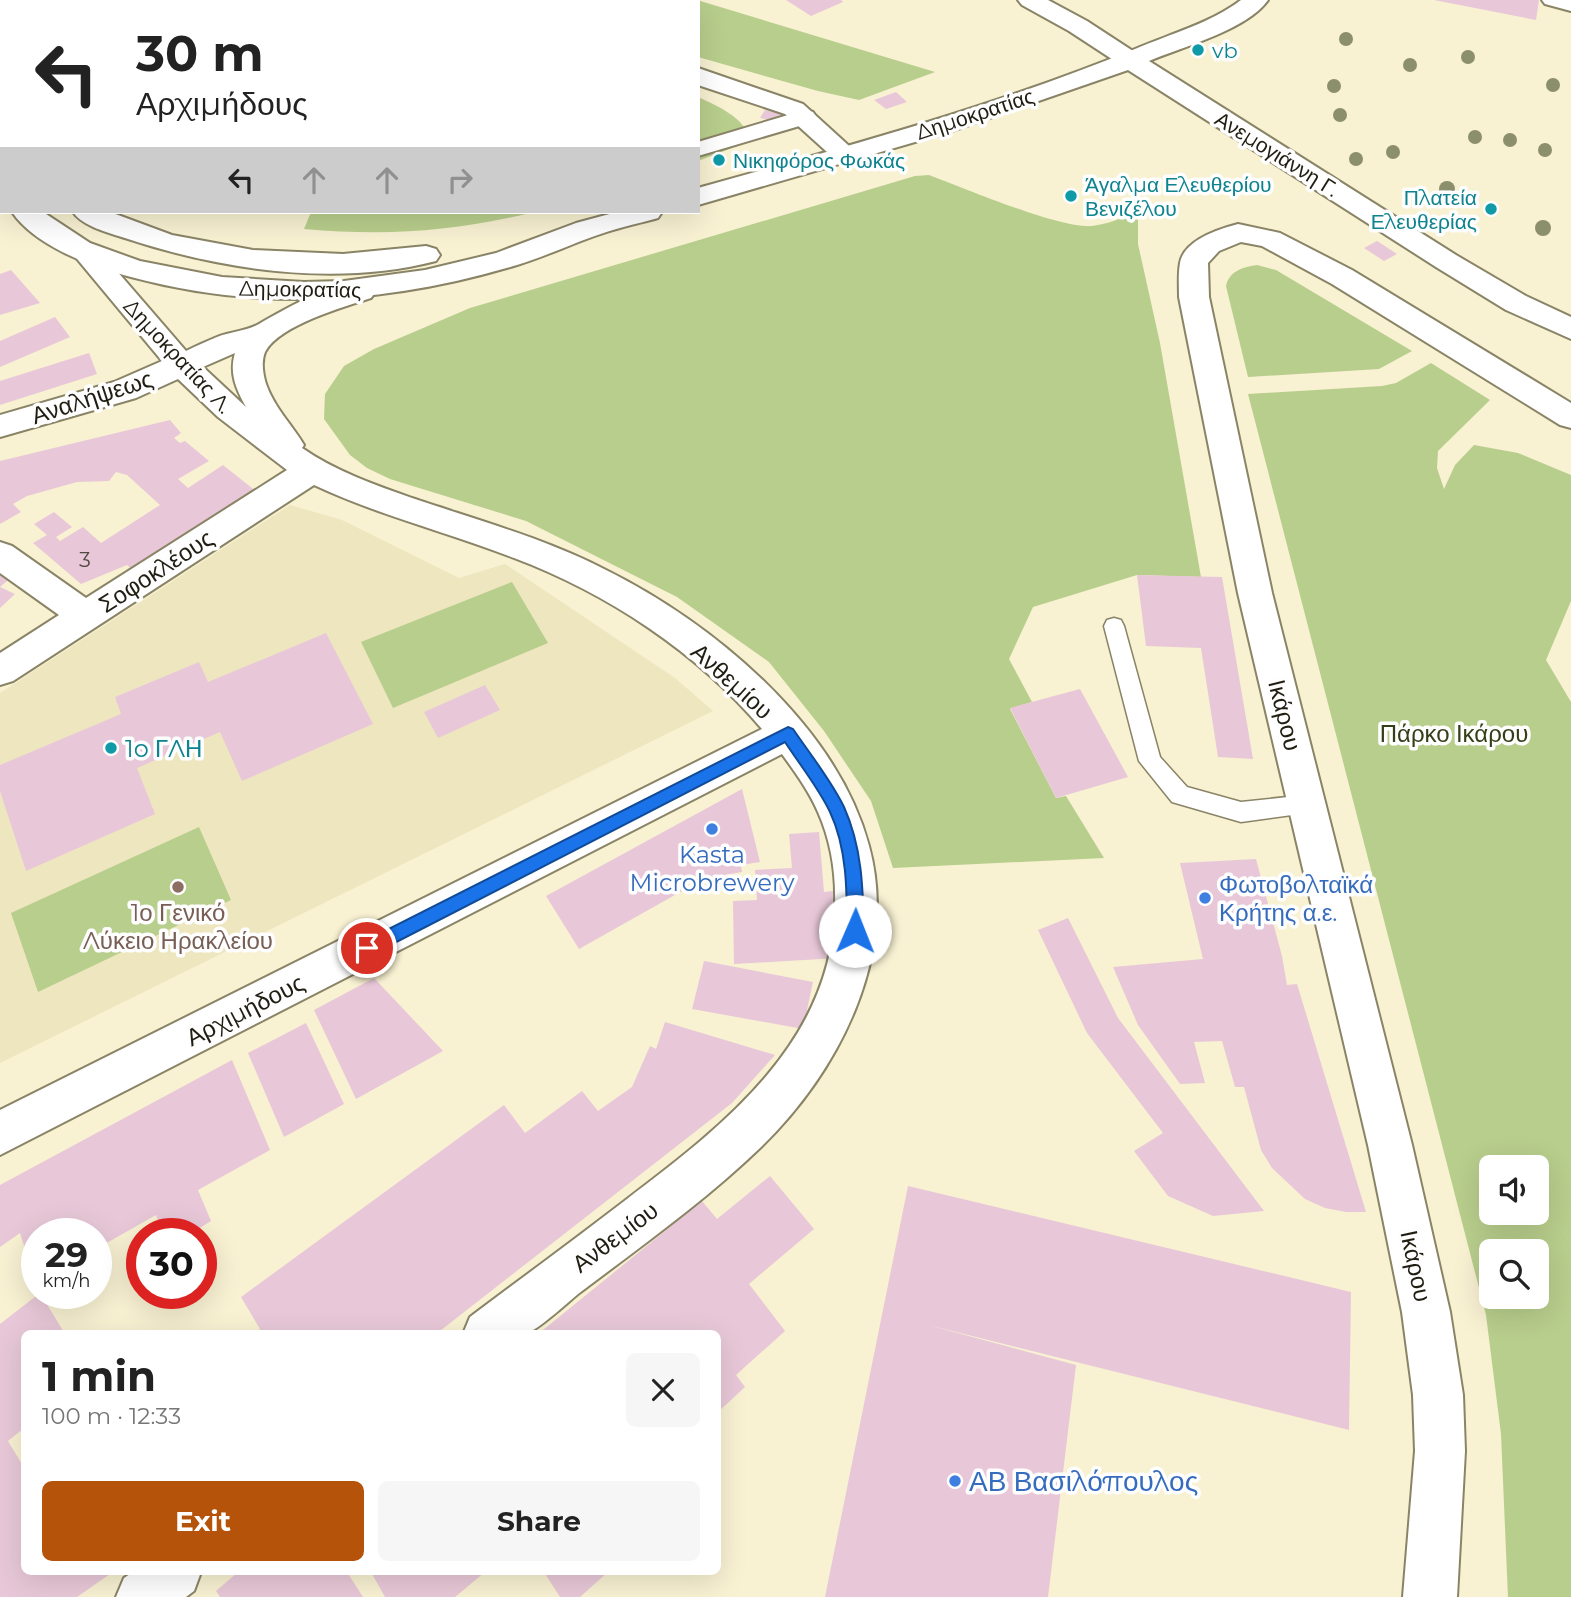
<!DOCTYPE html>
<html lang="en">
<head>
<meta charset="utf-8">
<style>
  :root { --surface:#fff; --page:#f6f6f6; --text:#222; --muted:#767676; --accent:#b45309 }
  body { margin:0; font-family:Montserrat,sans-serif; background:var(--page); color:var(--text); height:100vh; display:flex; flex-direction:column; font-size:26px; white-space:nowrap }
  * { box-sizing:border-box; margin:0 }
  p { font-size:23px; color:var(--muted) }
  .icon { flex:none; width:38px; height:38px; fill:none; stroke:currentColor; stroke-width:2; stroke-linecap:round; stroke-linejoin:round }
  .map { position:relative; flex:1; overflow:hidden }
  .panel { position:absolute; left:21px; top:1330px; width:700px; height:245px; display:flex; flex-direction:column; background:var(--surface); border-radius:10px; box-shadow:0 7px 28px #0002 }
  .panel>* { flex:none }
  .guide { position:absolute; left:0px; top:0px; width:700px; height:214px; box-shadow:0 7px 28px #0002; background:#fff; color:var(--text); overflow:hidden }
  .tools { position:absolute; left:1479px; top:1155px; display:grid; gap:14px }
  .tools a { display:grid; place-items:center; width:70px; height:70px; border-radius:10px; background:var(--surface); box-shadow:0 7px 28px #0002; font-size:35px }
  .speed { position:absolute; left:21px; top:1218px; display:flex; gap:14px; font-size:35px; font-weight:700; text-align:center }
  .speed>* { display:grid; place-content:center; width:91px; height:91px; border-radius:50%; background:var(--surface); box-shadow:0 7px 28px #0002; line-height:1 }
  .speed small { font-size:18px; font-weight:400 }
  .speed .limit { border:10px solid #d22; background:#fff; color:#111 }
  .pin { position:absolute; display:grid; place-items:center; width:60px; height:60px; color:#fff; margin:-30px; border:4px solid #fff; border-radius:50%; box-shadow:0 2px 7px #0007 }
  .me { position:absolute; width:77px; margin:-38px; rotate:1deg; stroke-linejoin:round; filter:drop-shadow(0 0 5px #0008) }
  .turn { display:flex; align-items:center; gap:24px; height:147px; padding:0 21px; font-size:32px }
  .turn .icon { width:91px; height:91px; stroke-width:2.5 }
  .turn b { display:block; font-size:49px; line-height:60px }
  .lanes { display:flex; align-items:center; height:66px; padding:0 21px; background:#0003; justify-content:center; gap:35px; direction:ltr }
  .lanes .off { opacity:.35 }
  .round { display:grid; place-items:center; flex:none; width:74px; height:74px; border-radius:10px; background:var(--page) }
  .overview { display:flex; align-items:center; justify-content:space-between; height:119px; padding:0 21px }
  h1 { font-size:42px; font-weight:700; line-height:52px }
  .cta { display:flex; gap:14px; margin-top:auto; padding:14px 21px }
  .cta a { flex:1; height:80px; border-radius:10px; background:var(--accent); color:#fff; font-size:28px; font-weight:700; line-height:80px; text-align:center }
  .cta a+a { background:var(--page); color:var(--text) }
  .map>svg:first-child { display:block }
</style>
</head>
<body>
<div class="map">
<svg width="1571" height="1597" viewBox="0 0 1571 1597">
  <rect width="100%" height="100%" fill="#f8f1d2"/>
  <polygon fill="#eee6bf" points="290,505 342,520 459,578 505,564 675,678 713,711 0,1063 0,693"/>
  <g fill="#b8ce8c" fill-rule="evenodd">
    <polygon points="0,0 431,0 435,2 2,2 2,91"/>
    <polygon points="690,0 697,0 935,72 859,100 818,91 698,57 698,2 688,2"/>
    <path d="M698,97C719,107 742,116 751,139L748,142L698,161Z"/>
    <path d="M929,175C964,188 1060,229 1092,226C1108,224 1124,218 1138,210V244L1160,343L1201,577L1137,575L1033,607L1009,659L1032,702L1010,709L1056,798L1066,796L1104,858L893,868L871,801L824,731L769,662L677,597L526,521L390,479L367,468L350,455L324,419L325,394L344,366L374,349L470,308L915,176Z"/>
    <path d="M311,212H534C453,232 387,236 304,229Z"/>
    <path d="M1257,265L1276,270L1412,351L1379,369L1248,377L1226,286C1229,271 1243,267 1257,265Z"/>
    <path d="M1431,363L1490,400L1438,451L1437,468L1444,489L1455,465L1474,445L1518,453L1571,475V601L1546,660L1571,702V1597H1508L1501,1434L1486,1315L1248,394L1382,386L1396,383ZM1491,1167H1536V1213H1491ZM1491,1251H1536V1297H1491Z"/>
    <polygon points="512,582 548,643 393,708 361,642"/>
    <polygon points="199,827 231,900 38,992 11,913"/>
  </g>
  <g fill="#e8c8d8">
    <polygon points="786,0 841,0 843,2 811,16"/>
    <polygon points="1434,0 1539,0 1536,20"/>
    <polygon points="896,92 907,102 886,109 874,100"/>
    <polygon points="765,110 786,114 781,122 760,118"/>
    <polygon points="1377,241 1397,254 1384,261 1364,248"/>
    <polygon points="11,270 40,303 0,315 0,274"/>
    <polygon points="55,317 70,337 0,367 0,341"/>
    <polygon points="89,353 97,374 0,405 0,381"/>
    <polygon points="170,420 181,433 174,438 180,443 185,441 209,461 178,479 188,488 223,465 257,492 135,572 127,565 81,584 33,543 47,535 34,524 54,512 72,527 56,537 60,541 83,527 101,543 160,505 127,475 116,472 109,481 77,482 27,496 13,504 21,512 0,524 0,461"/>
    <polygon points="0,568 15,574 0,587 15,594 0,608"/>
    <polygon points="1137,575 1222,577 1253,759 1218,757 1201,648 1146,646"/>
    <polygon points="326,633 373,724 242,781 220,732 137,768 155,814 26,871 0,791 0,765 121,714 115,697 199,662 208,682"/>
    <polygon points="485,685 500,710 438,738 424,712"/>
    <polygon points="1080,689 1128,777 1056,798 1010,708"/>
    <polygon points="742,789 760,862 741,865 742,872 677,883 682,891 579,949 546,896"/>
    <polygon points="819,832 824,892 833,891 838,958 734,964 733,901 757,900 755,870 792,868 789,834"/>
    <polygon points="1256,859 1282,956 1287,985 1297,984 1366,1212 1346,1212 1325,1208 1305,1199 1272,1168 1261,1150 1244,1087 1235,1087 1222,1041 1194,1042 1205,1083 1180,1084 1138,1025 1113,967 1203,959 1180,863"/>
    <polygon points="1068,918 1118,1018 1264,1211 1213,1216 1168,1196 1134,1151 1163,1133 1087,1033 1038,930"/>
    <polygon points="704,961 813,982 803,1029 692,1009"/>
    <polygon points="374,978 443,1051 356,1099 314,1010"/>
    <polygon points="665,1022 775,1055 732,1103 436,1334 254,1334 260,1329 241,1297 504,1105 525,1133 582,1091 598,1111 632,1087 650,1046 656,1049"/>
    <polygon points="306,1023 344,1104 284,1137 248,1053"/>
    <polygon points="232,1060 270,1150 198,1190 211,1221 190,1234 163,1234 156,1215 96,1249 96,1234 37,1234 36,1284 20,1233 0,1247 0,1185"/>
    <polygon points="770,1176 814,1229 749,1284 785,1331 736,1375 745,1387 718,1412 718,1334 538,1334 702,1201 717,1219"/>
    <polygon points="908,1186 1351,1292 1349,1430 928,1325 1076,1365 1048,1597 825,1597"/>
    <polygon points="40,1293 65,1334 24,1334 24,1428 8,1441 23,1466 24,1465 24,1572 113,1572 77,1597 0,1597 0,1324"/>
    <polygon points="238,1572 347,1572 363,1597 220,1597 216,1591"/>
    <polygon points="371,1572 485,1572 455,1597 385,1597"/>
    <polygon points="544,1572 608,1572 580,1597 560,1597"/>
  </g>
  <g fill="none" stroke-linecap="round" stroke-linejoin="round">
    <defs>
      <polygon id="service" points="1114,618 1121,620 1124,626 1160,757 1187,787 1241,802 1306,795 1314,798 1317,805 1314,812 1241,822 1172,802 1139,761 1104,626 1107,620"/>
      <g id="pedestrian">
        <polygon points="1542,0 1571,0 1571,11 1545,4"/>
        <rect x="0" y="79" width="2" height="14"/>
        <polygon points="805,110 813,112 816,117 813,122 698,156 698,142"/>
      </g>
      <g id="minor">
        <polygon points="561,0 588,0 589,2 562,2"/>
        <polygon points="1018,0 1048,0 1087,21 1139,55 1143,60 1139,65 1130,68 1121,65 1069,31 1022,5"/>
        <polygon points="698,68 803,104 859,155 855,161 846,163 837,161 785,114 698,85"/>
        <path d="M87,245L97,248L186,351C196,346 207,341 217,337C230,332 247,331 259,324C285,309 341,276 371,284L376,291L371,298C344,307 279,325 265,352C261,362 263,374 266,384C274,407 292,425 304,445L302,448C335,471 375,485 412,498C477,520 544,538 606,570C713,623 837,726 869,846C899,956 838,1072 761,1147C705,1201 640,1247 578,1294C567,1303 538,1330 527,1333C517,1337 477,1334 463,1334L470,1317C522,1278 575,1239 627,1199C725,1125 834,1040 835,905C836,873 831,841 818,812C809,791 795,772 782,754L0,1155V1110L762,729C697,652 607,593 514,558C447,532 378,515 314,485L13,681L0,685V653L59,615L0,573V542L12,546L86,598L287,470L218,417L178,379L136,398L0,437V415L114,382L162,361L73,254L77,248ZM235,353C229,373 236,389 246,407L203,367Z"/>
        <polygon points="133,1572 201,1572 194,1591 186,1597 116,1597 124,1578"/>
      </g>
      <g id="secondary">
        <path d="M1241,0H1268C1247,30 1182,47 1149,61L1456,255L1526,296L1571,317V339L1506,310L1436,267L1128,70L946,133L698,205V188C845,147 993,107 1135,49C1170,34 1211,23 1241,0Z"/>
        <rect x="0" y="144" width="2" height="17"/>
        <rect x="0" y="178" width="2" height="17"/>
        <path d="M12,212H43L90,243L140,261L222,277L304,282L344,281L425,270L496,253L576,223L617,212H662L658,218C636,224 613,229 592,237C567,246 543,257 517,265C389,304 261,312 131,277C92,267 35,246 12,212Z"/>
        <path d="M73,212H110L172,235L253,250L343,254L426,246L436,249L440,255L436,261C336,287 221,270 125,238C109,233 82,226 73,212Z"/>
        <path d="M1238,224L1280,233L1352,270L1571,403V428L1560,425L1332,284L1262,246L1241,242L1219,251L1208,263L1209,297L1272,593L1412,1145L1450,1312L1463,1395L1465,1451L1457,1597H1403L1415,1451L1413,1395L1402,1312L1368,1145L1238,593L1179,297C1179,286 1178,274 1180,263C1184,240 1219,229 1238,224Z"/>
      </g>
    </defs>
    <use href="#service" stroke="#8a8467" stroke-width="3"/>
    <use href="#pedestrian" stroke="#8a8467" stroke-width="4"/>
    <use href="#minor" stroke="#8a8467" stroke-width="4"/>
    <use href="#secondary" stroke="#8a8467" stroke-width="4"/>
    <use href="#service" fill="#fff" fill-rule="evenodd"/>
    <use href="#pedestrian" fill="#fff" fill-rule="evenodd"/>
    <use href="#minor" fill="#fff" fill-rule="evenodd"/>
    <use href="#secondary" fill="#fff" fill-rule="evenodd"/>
  </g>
  <g fill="#8c8f6b">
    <circle cx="1346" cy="39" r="7"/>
    <circle cx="1468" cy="57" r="7"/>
    <circle cx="1410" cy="65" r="7"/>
    <circle cx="1553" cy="85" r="7"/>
    <circle cx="1334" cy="86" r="7"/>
    <circle cx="1340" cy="115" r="7"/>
    <circle cx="1475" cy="137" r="7"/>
    <circle cx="1510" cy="140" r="7"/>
    <circle cx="1545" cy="150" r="7"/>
    <circle cx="1393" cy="152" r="7"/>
    <circle cx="1356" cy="159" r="7"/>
    <circle cx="1447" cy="189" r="8"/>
    <circle cx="1543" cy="228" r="8"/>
  </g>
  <path fill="#1a73e8" stroke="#114b97" stroke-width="2" d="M788,727L793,729C810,754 831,780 844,807C862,847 863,888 864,931L861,936L855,938L849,936L847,931C847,891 847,848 830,812C818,787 800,765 785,742L373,954L367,956L361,954L358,948L361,943Z"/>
  <g fill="#0f9aa8" stroke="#fefefe" stroke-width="2.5">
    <circle cx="1198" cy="50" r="7"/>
    <circle cx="719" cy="160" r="7"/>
    <circle cx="1071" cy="196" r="7"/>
    <circle cx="1491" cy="209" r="7"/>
    <circle cx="111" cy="748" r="7"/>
  </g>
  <g fill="#3f7fe0" stroke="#fefefe" stroke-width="2.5">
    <circle cx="712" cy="829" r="7"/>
    <circle cx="1205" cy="898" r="7"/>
    <circle cx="955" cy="1481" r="7"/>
  </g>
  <circle fill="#8d6e63" stroke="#fefefe" stroke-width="2.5" cx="178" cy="887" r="7"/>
  <g text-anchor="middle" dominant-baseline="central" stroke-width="7" stroke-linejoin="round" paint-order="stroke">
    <g font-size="21" fill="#0d838f" stroke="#fefefe" text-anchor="start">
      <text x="1212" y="50">vb</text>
      <text x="733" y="160">Νικηφόρος Φωκάς</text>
      <text x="1085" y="184">Άγαλμα Ελευθερίου<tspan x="1085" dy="24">Βενιζέλου</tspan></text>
      <text x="1477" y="197" text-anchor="end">Πλατεία<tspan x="1477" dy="24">Ελευθερίας</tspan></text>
    </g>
    <g font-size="21" fill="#201d12" stroke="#fefefe">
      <text transform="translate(975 114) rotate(-18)">Δημοκρατίας</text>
      <text transform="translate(1277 154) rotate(32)">Ανεμογιάννη Γ.</text>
      <text transform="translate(300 289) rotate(1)">Δημοκρατίας</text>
      <text transform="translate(178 356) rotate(47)">Δημοκρατίας Λ.</text>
    </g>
    <g font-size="21" fill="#524844">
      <text x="85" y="559">3</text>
    </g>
    <g font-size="24" fill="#201d12" stroke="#fefefe">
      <text transform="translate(92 397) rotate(-18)">Αναλήψεως</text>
      <text transform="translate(156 571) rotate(-33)">Σοφοκλέους</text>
      <text transform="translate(732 681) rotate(42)">Ανθεμίου</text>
      <text transform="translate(1285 715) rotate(76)">Ικάρου</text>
      <text transform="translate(245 1010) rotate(-27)">Αρχιμήδους</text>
      <text transform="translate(615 1237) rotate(-37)">Ανθεμίου</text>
      <text transform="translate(1416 1266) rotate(78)">Ικάρου</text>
    </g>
    <g font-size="24" fill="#343f17" stroke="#fefefe">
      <text x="1454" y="733">Πάρκο Ικάρου</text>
    </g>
    <g font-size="24" fill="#0d838f" stroke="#fefefe" text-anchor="start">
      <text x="125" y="748">1o ΓΛΗ</text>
    </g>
    <g font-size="24" fill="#366cbe" stroke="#fefefe">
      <text x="712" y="854">Kasta<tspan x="712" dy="28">Microbrewery</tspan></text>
      <text x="1219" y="884" text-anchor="start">Φωτοβολταϊκά<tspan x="1219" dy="28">Κρήτης α.ε.</tspan></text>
    </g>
    <g font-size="24" fill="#785e54" stroke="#fefefe">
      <text x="178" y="912">1ο Γενικό<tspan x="178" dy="28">Λύκειο Ηρακλείου</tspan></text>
    </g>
    <g font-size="28" fill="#366cbe" stroke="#fefefe" text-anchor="start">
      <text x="969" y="1481">ΑΒ Βασιλόπουλος</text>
    </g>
  </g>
</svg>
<div class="tools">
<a><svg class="icon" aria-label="sound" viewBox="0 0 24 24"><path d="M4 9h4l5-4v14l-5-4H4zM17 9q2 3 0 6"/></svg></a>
<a><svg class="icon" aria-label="search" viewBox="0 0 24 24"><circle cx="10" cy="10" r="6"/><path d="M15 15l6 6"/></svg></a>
</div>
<div class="speed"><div>29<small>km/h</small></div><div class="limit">30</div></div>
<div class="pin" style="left:367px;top:948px;background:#d93025"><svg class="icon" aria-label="arrive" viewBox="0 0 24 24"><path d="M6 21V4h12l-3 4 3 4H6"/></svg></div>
<svg class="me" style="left:855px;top:931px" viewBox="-20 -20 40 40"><circle r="19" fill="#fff"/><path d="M0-13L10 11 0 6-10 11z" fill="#1a73e8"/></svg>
<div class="guide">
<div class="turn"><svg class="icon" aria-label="left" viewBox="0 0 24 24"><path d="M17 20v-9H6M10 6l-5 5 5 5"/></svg><div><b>30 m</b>Αρχιμήδους</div></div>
<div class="lanes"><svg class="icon" aria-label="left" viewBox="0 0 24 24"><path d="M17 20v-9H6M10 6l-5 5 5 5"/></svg><svg class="icon off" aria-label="ahead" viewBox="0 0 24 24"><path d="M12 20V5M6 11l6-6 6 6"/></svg><svg class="icon off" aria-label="ahead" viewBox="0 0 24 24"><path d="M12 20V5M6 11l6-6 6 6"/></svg><svg class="icon off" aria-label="right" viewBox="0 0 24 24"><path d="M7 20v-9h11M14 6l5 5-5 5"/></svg></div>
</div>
<section class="panel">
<div class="overview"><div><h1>1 min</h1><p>100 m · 12:33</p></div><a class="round"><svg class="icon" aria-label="close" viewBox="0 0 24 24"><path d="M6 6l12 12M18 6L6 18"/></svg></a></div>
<div class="cta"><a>Exit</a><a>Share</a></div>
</section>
</div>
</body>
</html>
